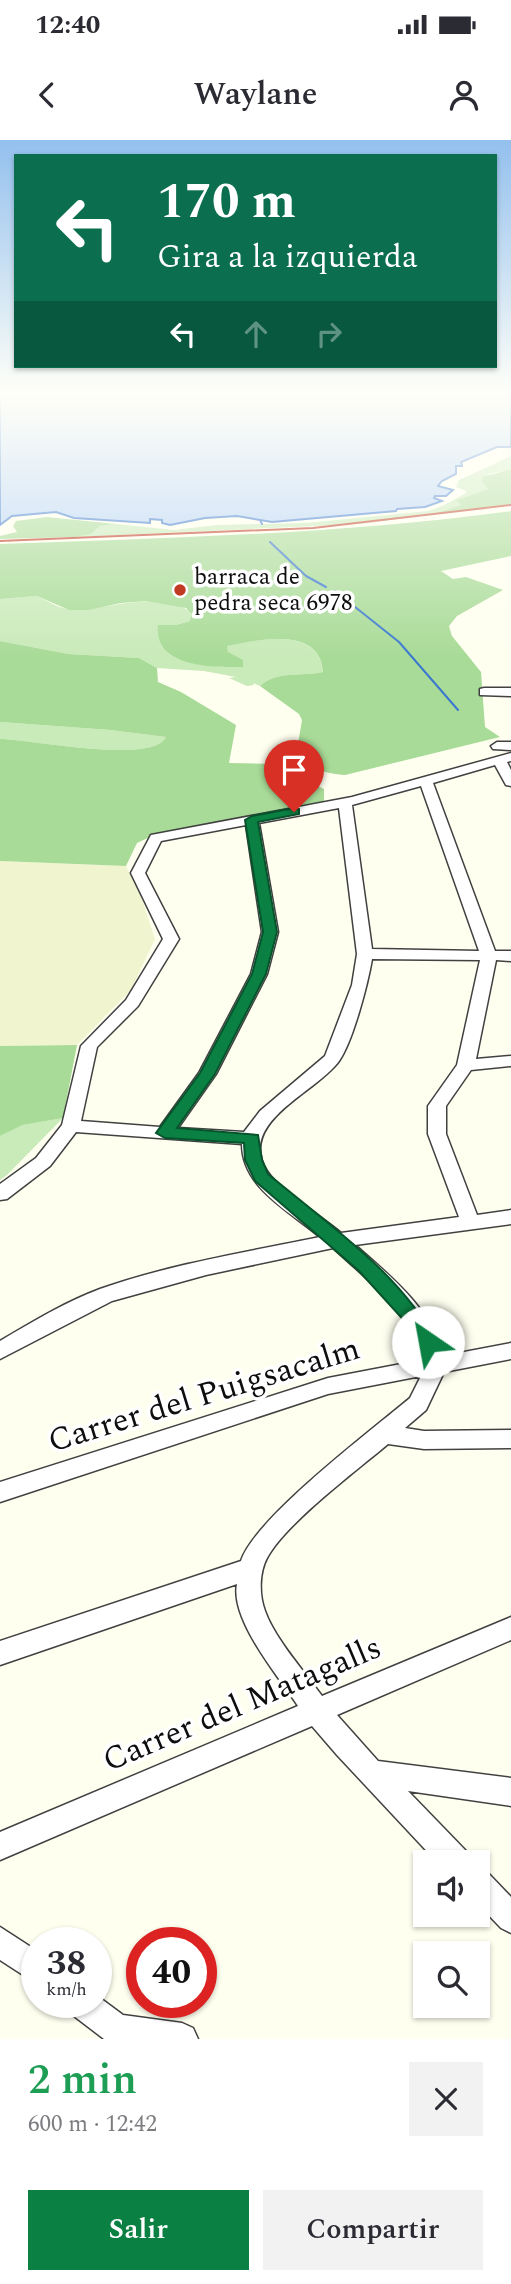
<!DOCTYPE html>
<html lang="es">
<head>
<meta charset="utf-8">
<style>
  :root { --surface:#fff; --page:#f2f2f3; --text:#2b2b33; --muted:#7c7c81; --accent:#0b8043 }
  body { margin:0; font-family:Spectral,serif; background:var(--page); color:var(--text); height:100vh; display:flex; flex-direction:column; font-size:26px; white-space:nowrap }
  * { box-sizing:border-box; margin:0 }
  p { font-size:23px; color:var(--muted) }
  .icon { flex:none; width:38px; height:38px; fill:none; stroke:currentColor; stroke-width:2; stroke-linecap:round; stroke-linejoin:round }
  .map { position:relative; height:1899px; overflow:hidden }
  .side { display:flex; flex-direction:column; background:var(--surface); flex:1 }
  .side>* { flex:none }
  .banner { position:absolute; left:14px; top:14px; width:483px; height:214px; border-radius:0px; box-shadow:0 2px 5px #0004; background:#0b6e4f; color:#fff; overflow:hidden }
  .tools { position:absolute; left:413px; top:1710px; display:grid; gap:14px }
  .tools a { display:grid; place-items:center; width:77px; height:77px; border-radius:0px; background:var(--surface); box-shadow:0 2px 5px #0004; font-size:35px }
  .speed { position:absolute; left:21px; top:1787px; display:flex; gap:14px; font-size:35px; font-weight:700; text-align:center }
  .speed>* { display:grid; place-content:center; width:91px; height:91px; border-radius:50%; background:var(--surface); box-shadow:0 2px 5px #0004; line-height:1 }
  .speed small { font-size:18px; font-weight:400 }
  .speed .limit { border:10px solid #d22; background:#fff; color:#111 }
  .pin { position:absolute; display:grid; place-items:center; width:60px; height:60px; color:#fff; margin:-72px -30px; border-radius:50% 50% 50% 0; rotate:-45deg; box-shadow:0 0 7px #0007 }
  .pin .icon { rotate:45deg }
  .me { position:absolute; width:77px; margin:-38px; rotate:327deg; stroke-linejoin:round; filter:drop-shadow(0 0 5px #0008) }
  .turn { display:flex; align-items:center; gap:24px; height:147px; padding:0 28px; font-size:32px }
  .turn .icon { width:91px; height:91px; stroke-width:2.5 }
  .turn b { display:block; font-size:49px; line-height:60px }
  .lanes { display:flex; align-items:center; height:66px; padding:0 28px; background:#0003; justify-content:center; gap:35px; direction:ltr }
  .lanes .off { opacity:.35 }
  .round { display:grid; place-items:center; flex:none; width:74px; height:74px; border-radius:0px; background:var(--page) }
  .overview { display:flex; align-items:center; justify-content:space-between; height:119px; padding:0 28px }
  h1 { font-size:42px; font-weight:600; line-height:52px; color:#1e9e55 }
  .button { display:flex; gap:14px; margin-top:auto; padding:14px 28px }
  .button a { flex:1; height:80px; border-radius:0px; background:var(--accent); color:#fff; font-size:28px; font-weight:600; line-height:80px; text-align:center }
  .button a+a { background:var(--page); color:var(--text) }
  .status { display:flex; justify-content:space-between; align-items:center; height:49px; padding:0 35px; background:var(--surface); direction:ltr }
  .status svg { height:19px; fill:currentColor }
  header { display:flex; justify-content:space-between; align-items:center; height:91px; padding:0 28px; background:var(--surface); font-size:32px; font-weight:600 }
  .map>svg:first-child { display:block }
</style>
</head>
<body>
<div class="status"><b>12:40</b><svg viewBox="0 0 49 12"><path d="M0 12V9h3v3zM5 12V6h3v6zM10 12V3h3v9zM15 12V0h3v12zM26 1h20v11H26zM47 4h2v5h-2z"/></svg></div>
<header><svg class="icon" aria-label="back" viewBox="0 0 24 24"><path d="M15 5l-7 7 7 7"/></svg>Waylane<svg class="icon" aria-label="person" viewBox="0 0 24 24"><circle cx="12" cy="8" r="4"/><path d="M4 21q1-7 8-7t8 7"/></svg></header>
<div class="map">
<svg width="511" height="1899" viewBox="0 0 511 1899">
  <rect width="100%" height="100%" fill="#fffff0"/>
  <polygon fill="#f1f5cf" points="0,721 126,726 143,762 155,799 131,850 77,905 0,906"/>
  <g fill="#c9eab9">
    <path d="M511,316V329L489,334L484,344L489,347L488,349L458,359L462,365L430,375L359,384L76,397L91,394L100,386L116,384L174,390L217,385L306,383L428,371C443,367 453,360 466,353V351L456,347L459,340Z"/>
    <path d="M37,456C49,462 60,469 73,470C103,471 168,447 191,474L190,481L176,485H158C191,519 192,529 242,527L228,512L226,506C257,500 319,485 323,532C301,537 278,530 260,546L253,543L254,545L247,546L229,538L236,537L204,531L157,528L139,518L69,514L0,501V459Z"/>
    <path d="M0,582L110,590L166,597C154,625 28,599 0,599Z"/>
    <polygon points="63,978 7,1035 0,1040 0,996 23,985"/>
  </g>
  <g fill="#a9db98">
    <polygon points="511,329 511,364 430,375 461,365 456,360 488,349 482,341 483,337"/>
    <path d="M511,371V416L441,431L453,439L466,437L503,450L457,476L449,486L452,496L481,532L485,587L500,597L345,635C327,634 310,629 296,616L302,580L299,574L260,546C278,530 300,537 323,532C320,485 257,500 227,506L228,512L243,520V527C213,528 153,527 158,485H176L190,481L191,474L186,468L146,461L121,463L88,470H69L37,456L0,459V404C171,398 341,394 511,371Z"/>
    <polygon points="47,377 116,384 100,386 91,394 76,397 0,399 0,396 17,392 13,386 16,381"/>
    <path d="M0,501L69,514L139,518L157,528L158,542L181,552L236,585L229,623L273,624L324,649V662L152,696L137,703L126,726L0,721V599C29,599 153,625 166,597L110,590L0,582Z"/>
    <polygon points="77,905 63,978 23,985 0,996 0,906"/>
  </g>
  <polygon fill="#b4d1f7" stroke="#3a78cf" stroke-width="2" points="0,251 511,251 511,307 497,307 461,322 462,326 456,326 456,334 442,341 438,346 453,350 446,356 435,356 434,358 442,361 425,367 397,369 396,371 272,382 237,376 205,378 170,385 162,383 162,380 150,379 150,383 74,378 56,372 12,376 0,385"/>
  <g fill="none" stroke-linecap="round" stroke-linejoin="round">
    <g stroke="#3a78cf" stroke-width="2">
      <polyline points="260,380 262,384"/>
      <polyline points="270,402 306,436 326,447"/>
      <polyline points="335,451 399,502 458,570"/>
    </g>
    <defs>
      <g id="minor">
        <polygon points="484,548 511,548 511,556 480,555 480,549"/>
        <polygon points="497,602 511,602 511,610 493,609 491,606"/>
        <path d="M511,613V621L507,622L511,630V646L506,645L495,625L433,643L495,811H511V821L496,820L476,919L511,916V926L471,930L446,966V994L477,1075L511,1070V1084L355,1105C387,1133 434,1171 443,1216L511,1203V1219L444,1232L426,1270L405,1288L424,1291L511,1290V1308L424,1309L388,1304C356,1331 285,1384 267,1418C259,1433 259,1455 265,1471C275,1499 304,1531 322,1556L511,1477V1500L337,1575L378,1621L511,1638V1666L408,1651L467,1712L471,1722H437L337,1615L312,1586L0,1720V1692L298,1566C279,1537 230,1480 237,1444L0,1525V1501L241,1421C254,1379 372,1290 410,1258L421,1236L328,1254L0,1362V1342L328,1238L422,1220C413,1174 366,1138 333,1108L206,1135L112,1161L0,1219V1201C32,1182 65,1162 100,1149C171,1124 247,1112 320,1097C291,1072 242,1048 242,1004L76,992L50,1026L7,1059L0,1060V1044L36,1018L62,985L81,906L126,860L163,799L131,733L151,695L352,657ZM421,646L479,811L372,809L352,665ZM339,668L357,814L352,845L325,916L260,971L244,992L178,988L216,934L267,834L278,792L259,683ZM246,685L262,792L251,834L199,933L160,987L81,981L97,907L138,866L179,799L145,733L161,701ZM372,819L480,820L457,925L428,966V994L459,1077L341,1093C322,1077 279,1050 267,1031C236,982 316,953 339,921C353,901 368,843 372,819Z"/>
        <polygon points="478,1729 488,1733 511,1757 511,1793 501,1788 478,1764"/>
        <polygon points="0,1787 37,1811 37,1844 0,1820"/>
        <polygon points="96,1855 123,1875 182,1883 193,1888 198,1899 104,1899 70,1873 66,1862 96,1862"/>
      </g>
    </defs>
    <use href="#minor" stroke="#414141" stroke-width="3"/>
    <use href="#minor" fill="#fff" fill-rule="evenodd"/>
    <polyline stroke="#c13a24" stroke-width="2" points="0,401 313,388 511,365"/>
  </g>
  <linearGradient id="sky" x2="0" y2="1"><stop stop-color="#93c0ee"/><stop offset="0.49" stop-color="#fffff8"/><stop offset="1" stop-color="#fffff8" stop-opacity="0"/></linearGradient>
  <rect width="511" height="517" fill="url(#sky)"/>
  <path fill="#0b8043" stroke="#07532c" stroke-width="2" d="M294,668L299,669V674L258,682L277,792L266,834L215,934L177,988L258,995L262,1020L268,1034C328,1084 400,1133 437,1202L435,1207L428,1209L421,1207L410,1187L359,1131L255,1041L245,1020L244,1003L165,998L156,993L200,933L252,834L263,792L245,680L252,676Z"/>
  <circle fill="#c13a24" stroke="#fff" stroke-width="2.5" cx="180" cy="450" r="7"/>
  <g text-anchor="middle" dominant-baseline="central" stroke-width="7" stroke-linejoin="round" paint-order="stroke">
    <g font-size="23" fill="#0e0e0e" stroke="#fff" text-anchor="start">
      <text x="194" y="437">barraca de<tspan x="194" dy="26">pedra seca 6978</tspan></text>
    </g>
    <g font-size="33" fill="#0e0e0e" stroke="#fff">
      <text transform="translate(204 1255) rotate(-17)">Carrer del Puigsacalm</text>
      <text transform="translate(242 1564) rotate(-23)">Carrer del Matagalls</text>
    </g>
  </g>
</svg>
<div class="tools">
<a><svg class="icon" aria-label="sound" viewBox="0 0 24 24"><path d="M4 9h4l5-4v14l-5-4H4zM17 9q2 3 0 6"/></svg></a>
<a><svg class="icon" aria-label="search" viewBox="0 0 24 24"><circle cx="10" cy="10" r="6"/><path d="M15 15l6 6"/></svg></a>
</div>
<div class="speed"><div>38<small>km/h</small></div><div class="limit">40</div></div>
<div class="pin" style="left:294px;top:672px;background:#d93025"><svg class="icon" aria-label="arrive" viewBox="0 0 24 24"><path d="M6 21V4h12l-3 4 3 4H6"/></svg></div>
<svg class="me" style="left:428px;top:1202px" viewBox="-20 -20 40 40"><circle r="19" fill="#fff"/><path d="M0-13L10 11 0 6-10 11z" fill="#0b8043"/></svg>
<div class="banner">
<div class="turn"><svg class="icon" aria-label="left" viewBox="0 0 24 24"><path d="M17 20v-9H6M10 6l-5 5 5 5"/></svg><div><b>170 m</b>Gira a la izquierda</div></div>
<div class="lanes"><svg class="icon" aria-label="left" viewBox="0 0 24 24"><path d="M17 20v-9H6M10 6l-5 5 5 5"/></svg><svg class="icon off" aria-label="ahead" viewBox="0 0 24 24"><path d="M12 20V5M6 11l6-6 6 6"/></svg><svg class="icon off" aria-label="right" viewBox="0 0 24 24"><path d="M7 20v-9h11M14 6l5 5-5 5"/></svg></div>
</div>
</div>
<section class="side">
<div class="overview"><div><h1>2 min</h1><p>600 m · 12:42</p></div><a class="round"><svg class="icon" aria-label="close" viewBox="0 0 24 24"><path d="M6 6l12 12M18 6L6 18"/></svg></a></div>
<div class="button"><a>Salir</a><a>Compartir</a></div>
</section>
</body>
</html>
